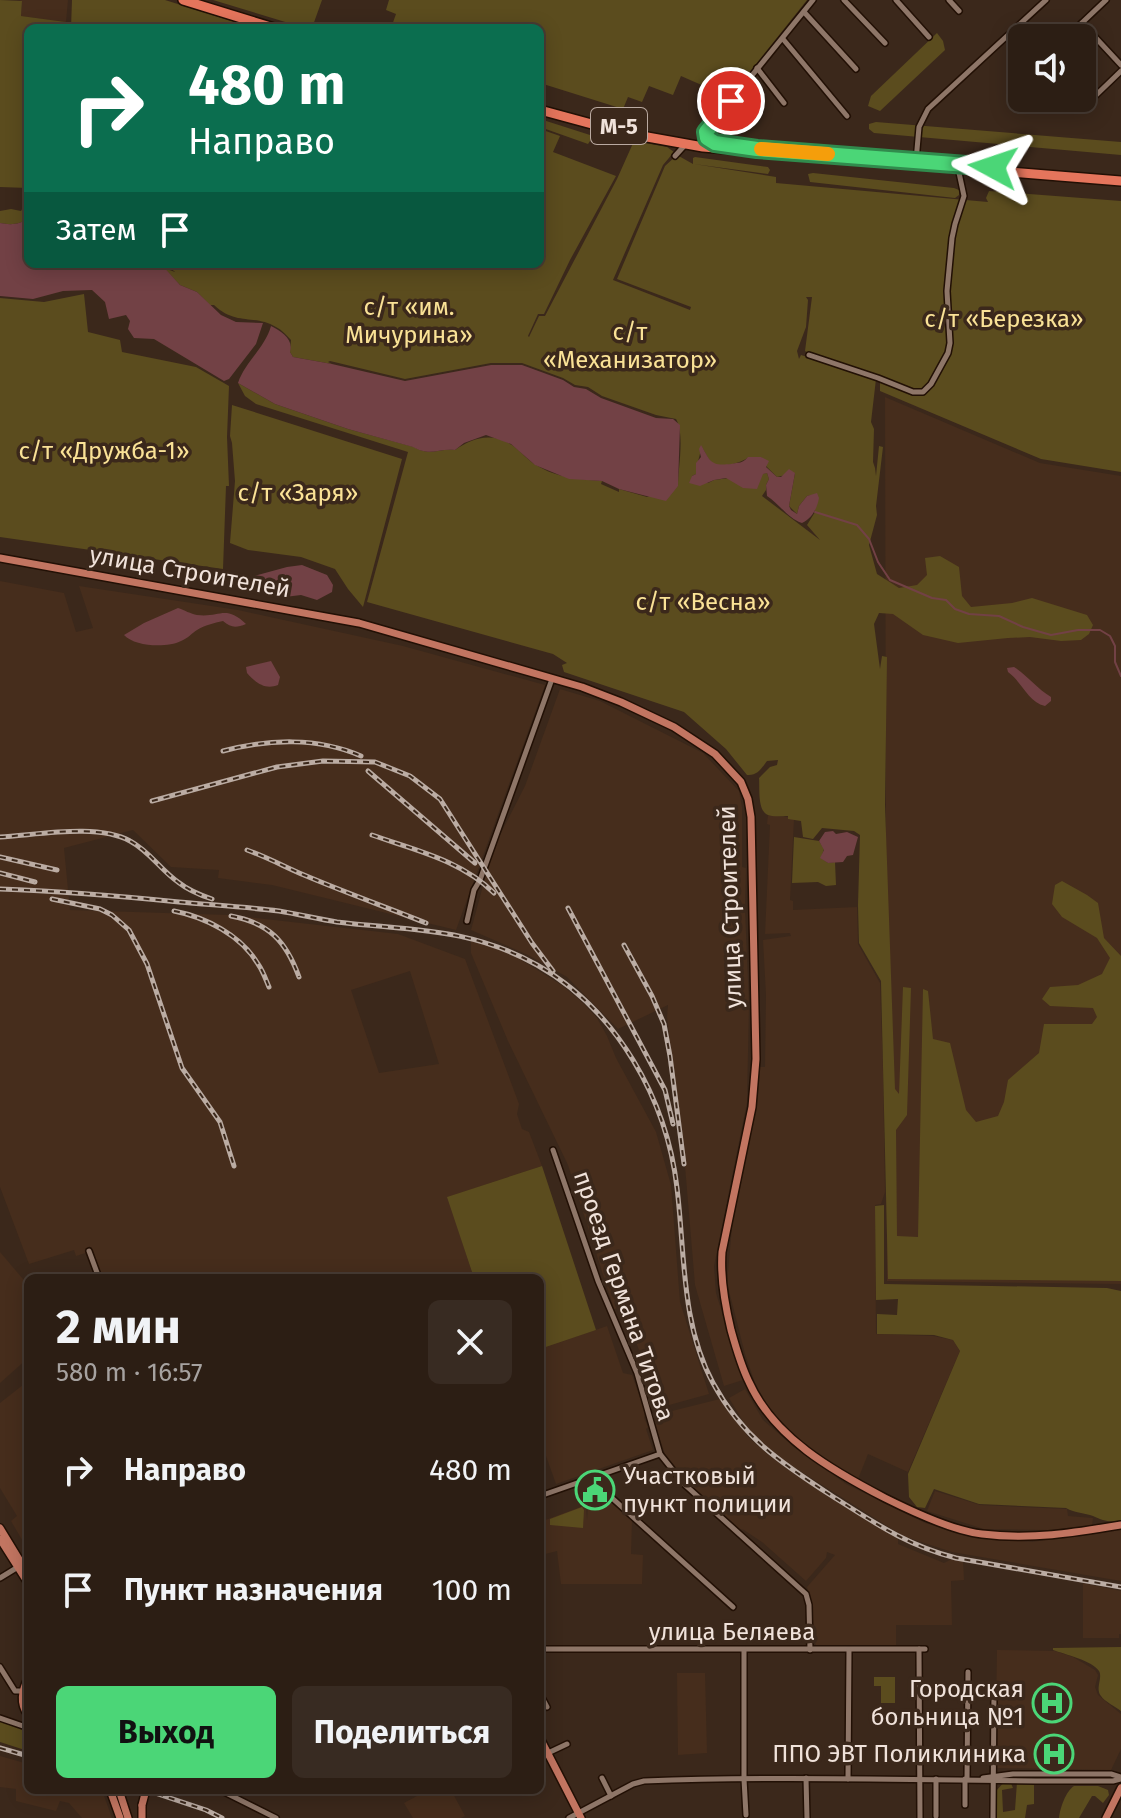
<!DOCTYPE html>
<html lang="ru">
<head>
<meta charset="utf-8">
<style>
  :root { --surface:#2c1e14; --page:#382b22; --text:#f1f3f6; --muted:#a6a2a0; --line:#483c34; --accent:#4bd677 }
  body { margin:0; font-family:"Fira Sans",sans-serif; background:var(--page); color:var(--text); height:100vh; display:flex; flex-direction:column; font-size:30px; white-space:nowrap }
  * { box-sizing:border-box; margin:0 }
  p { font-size:26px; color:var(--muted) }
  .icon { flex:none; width:44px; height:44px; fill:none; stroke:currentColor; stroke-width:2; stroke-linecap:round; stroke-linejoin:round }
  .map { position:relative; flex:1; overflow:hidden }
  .drawer { position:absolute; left:24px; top:1274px; width:520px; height:520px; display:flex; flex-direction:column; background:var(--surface); border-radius:12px; box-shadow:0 4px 20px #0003,0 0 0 2px var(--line) }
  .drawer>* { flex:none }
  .top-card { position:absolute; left:24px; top:24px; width:520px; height:244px; border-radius:12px; box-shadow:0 4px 20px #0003,0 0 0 2px var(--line); background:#0b6e4f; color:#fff; overflow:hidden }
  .controls { position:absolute; left:1008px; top:24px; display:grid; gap:16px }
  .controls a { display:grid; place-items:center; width:88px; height:88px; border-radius:12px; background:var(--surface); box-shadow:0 4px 20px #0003,0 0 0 2px var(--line); font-size:40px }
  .pin { position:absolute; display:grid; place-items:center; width:68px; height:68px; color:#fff; margin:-34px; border:4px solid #fff; border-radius:50%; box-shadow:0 2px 8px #0007 }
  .me { position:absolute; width:88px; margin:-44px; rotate:275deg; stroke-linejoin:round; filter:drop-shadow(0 0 6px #0008) }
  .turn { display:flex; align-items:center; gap:28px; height:168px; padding:0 32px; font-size:36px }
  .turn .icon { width:104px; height:104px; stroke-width:2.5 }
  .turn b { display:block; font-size:56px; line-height:68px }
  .then { display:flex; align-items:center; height:76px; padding:0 32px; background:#0003; gap:16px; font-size:30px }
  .round { display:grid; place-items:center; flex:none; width:84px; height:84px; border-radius:12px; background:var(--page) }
  .summary { display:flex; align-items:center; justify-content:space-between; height:136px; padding:0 32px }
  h1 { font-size:48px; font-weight:700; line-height:60px }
  .primary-button { display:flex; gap:16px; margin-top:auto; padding:16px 32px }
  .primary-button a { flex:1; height:92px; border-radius:12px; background:var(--accent); color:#111; font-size:32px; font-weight:700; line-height:92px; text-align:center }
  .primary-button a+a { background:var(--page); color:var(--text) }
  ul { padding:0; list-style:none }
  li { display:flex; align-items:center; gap:24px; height:120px; padding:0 32px }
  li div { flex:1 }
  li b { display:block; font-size:30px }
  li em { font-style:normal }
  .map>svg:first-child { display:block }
</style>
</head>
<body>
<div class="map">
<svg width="1121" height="1818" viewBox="0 0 1121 1818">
  <rect width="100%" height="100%" fill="#3b281b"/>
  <g fill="#462d1c" fill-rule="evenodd">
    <polygon points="20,0 68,0 66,22 21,16 22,2"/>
    <polygon points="885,397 1040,463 1121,476 1121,1284 887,1281"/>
    <path d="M0,581L64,593L76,632L93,628L79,586L238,610L403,646L545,685L456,930L272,885L218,878L219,870L171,867L133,830L64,848L70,910L229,915L398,934L465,959L519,1104L517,1114L522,1129L529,1132L542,1166L448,1197L474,1278H103L92,1251L76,1256L74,1250L29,1264L0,1187ZM410,971L439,1064L379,1073L351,990Z"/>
    <polygon points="560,689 600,701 703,753 739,791 742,807 742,867 746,868 745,909 749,1004 747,1102 714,1266 716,1293 743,1380 724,1386 695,1285 685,1166 667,1017 668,1005 618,1029 567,977 528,955 471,930 488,867 499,837 525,786"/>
    <polygon points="768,815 788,817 789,819 794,819 790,900 793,901 793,910 857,907 858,944 880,983 883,1071 885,1192 881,1204 875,1205 876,1334 933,1336 953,1340 960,1351 908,1472 868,1454 858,1479 828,1461 803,1443 770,1410 755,1383 745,1354 727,1283 733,1216 756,1106 759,1067 765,1067 766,995 763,940 791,936 790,933 765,934 770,825 767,824"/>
    <polygon points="471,941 493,947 518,958 563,986 583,1003 597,1018 607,1036 616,1058 656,1132 671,1185 680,1302 709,1394 662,1407 627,1320 624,1320 621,1313 624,1312 622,1307 614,1309 568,1165 508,1041 471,953"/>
    <polygon points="0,1252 28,1285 28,1358 0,1383"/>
    <polygon points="607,1326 623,1373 632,1375 645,1412 644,1418 648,1427 646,1429 653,1450 556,1484 540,1439 540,1349"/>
    <polygon points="28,1381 28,1550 11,1521 17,1516 0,1488 0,1403"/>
    <polygon points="745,1389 763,1420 794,1447 846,1484 925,1523 977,1538 1032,1542 1121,1529 1121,1581 952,1552 903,1536 781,1459 750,1433 729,1398"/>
    <polygon points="720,1399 749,1438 770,1456 898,1539 898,1544 944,1563 950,1560 963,1560 964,1580 951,1581 952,1625 896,1625 896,1645 816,1645 812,1637 812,1603 807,1587 835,1555 827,1552 826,1558 806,1581 762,1542 744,1530 737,1528 683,1479 665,1454 652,1416"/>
    <polygon points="935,1491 980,1505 1067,1509 1068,1516 1093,1518 1092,1526 1049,1530 984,1529 927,1511"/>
    <polygon points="603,1499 610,1499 632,1521 631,1554 643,1555 642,1584 561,1584 557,1551 545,1554 540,1544 540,1522 586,1505 587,1520 588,1505"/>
    <polygon points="1083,1583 1121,1591 1121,1634 1119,1634 1119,1638 1083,1638"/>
    <polygon points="997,1650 1055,1651 1073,1657 1095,1670 1098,1675 1095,1687 1098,1695 1121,1714 1121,1749 1111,1770 995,1768"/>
    <polygon points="677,1673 705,1673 707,1753 678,1755"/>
    <polygon points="0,1756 28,1764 28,1790 102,1790 112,1818 82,1818 69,1803 60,1801 56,1811 16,1801 16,1789 0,1787"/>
    <polygon points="428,1790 451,1790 465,1816 461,1818 413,1818 404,1803"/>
  </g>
  <g fill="#5b4c1e" fill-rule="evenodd">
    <polygon points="0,0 22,1 21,16 66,22 66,28 28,28 28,188 0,187"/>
    <polygon points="72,0 165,0 254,28 71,28"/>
    <polygon points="213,0 322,0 312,28 305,28"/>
    <polygon points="389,0 807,0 744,79 736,73 724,69 713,90 681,76 673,95 649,86 642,102 628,97 623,109 540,83 540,28 391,28 396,14 386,10"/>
    <polygon points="937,33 943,41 945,50 880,111 868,106 871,96"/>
    <polygon points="540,119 590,135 592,138 588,144 540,127"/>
    <polygon points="876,122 1121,142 1121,155 874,133 869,129 869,124"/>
    <path d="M540,129L560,136L553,152L616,176L570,260L544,314H538L528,336L529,337L539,316H545L617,179L634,141L667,147L674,152L663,165L613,280L690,310L691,307L617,279L665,166L677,155L693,164V158L695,157L768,167L770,170L768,174L694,164L776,177V183L988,202L986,198L989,191L1121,201V472L1041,459L880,391V377L810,354L805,351L812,297H806L808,300L806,327L797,351L799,359L801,355L876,379L871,422L874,429L873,462L875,468L876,476L879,446L883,447L876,506L877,515L869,545L877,574L899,588L917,585L927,575L925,558L940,556L959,567L962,596L971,607L1012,603L1032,598L1087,615L1093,625L1089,634L1081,640L1061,641L1030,637L1008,638L958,643L923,635L893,614L879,613L874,624L880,669L882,656L887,657L885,805L895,1089L899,1094L903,987L911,988L907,1115L896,1130L897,1236L918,1237L923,989L928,991L933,1039L950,1043L966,1110L976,1122L998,1116L1004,1102L1008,1080L1039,1053L1044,1024H1092L1097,1017L1093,1008L1050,1006L1042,999L1050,987L1078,985L1102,974L1110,958L1097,938L1062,917L1052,904L1055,885L1062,881L1087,895L1098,903L1104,938L1121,956V1281L888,1279L881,981L859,943L858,905L860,835L854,831L822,828L813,839L803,837L801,821L788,819V816C783,816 772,817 768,815C757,811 760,787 759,778L770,767L777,765L778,760L767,761C761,769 757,776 747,775L726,749L684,712L564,672L562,665L567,663L553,654L367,602L408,452L256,404L245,396L238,383L275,404L348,429L414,447C431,457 438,448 455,450C473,437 492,432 512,445C521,451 527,460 536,465C557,478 578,479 602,481L601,484L619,492V489L647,497L678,486C678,468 685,434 676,419L656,415L602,396L588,387L575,385L563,378L522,363H491L405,379L330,361L328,362L332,364L293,357L290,352L291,340C286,335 282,330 276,327C254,314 236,326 214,305H210L197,292L180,285L164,268L175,272L166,264H540ZM701,446C704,450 708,459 712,463C719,469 742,463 749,457H761L766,466L777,477L795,473L789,506L797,514L799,506L807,496L812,495L815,512L807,525L820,540L762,496L766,490V485L769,479L767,473L714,480L708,483L692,476L696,474C696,463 701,456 701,446Z"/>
    <polygon points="813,173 954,188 959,190 959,195 955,198 810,182 808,174"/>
    <path d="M28,198V218C20,225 10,225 0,223V211L11,209L21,211Z"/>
    <polygon points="84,294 88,332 120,340 122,352 196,367 229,386 227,437 229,486 226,486 223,569 0,537 0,298 44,302"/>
    <polygon points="232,405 402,459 363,607 348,589 335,569 301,557 248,550 230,543 235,481 232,443 230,436"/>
    <polygon points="794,837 819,841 824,849 821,858 828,863 835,862 836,885 826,886 818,882 792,883"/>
    <polygon points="542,1166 596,1330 540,1349 540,1278 474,1278 447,1197"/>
    <path d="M884,1205V1284L1107,1288L1121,1291V1520C1110,1523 1104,1521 1093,1516C1085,1513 1075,1513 1066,1508L979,1504L934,1489L925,1508L917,1507L909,1497L908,1474L960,1351L953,1340L934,1335L877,1334V1314L897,1315L898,1299L876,1300L875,1206Z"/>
    <polygon points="582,1507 584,1510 583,1528 550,1525 550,1519"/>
    <path d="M1121,1647V1711C1115,1706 1105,1702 1101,1696C1095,1688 1103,1678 1099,1671C1093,1661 1064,1654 1053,1650V1648Z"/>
    <polygon points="874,1677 895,1677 895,1703 881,1703 881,1686 874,1686"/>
    <polygon points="0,1718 28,1727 28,1751 0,1742"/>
    <polygon points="1005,1781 1010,1781 1013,1788 1002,1790 1003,1812 1015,1810 1017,1782 1034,1783 1034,1804 1027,1805 1025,1818 994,1818 994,1800 996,1797 996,1791"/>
    <path d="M1074,1786H1098L1108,1790L1109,1795L1103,1803L1095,1796H1092L1079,1818H1059C1060,1808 1066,1791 1074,1786Z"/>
  </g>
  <g fill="#724145">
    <path d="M28,218V264H161L180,285L197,292L221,315L236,322L263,323L256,344L229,379L224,381L154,339L134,338L128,329L130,321L126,315L109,319L105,302L92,290L63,291L33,299L0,296V223C10,225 20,225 28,218Z"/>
    <path d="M271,326C281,331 294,339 290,352L293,357L332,364L405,381L491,365H522L563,380L574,387L586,389L601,398L656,418L673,419L680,425L678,486L666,501L619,489L602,481L569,479L535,465L511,444L486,435L464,443L455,450C438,448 431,457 413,447L348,429L275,404L238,383C245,362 265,348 271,326Z"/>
    <path d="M701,445C711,462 710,466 731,464C739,462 742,464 748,457H761L769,461L766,467L777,477H781L789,469L795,473L789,506L791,510L797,514L799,506L807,496L817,493L819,498C817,509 812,518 802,523C789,519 779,504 767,496L766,485L769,479L767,473L763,474L757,489L743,488L726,478L714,480L700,486L689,483L692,476L696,474V463L701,457L699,449Z"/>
    <polygon points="302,565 327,575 333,585 332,592 317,600 301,595 285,597 256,588 253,581 254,576 287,567"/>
    <path d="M178,608C184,610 191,614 197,615C220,618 225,604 246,624C236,628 231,628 223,621C214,623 205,625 197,630C192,633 187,639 181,641C167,648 135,647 124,635L144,623Z"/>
    <path d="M271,661L280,677L278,685C265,690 256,683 247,673L246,667Z"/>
    <path d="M1014,667C1028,676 1037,689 1051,697V701L1045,706C1028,702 1022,682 1008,672L1007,668Z"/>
    <polygon points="833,831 836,834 847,832 858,837 853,855 847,856 843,862 828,863 820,858 824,850 819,841 825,832"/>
  </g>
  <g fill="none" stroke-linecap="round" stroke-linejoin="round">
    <polyline stroke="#724145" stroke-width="2" points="815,512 857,525 869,539 878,562 890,580 932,598 946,600 955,609 969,614 999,616 1023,627 1051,635 1078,630 1100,630 1110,636 1115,646 1115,662 1121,676"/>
    <defs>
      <g id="minor">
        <polyline points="844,0 885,43"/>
        <polyline points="896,0 929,37"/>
        <polyline points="949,0 959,11"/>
        <polyline points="804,12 856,69"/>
        <polyline points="1082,23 1121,65"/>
        <polyline points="1066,38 1106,0"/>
        <polyline points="783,39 847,116"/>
        <polyline points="757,68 784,103"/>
        <polyline points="1090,101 1121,71"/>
        <polyline points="706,132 709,139 715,143"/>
        <polyline points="699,146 703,136 813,0"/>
        <polyline points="675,156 685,145"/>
        <polyline points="916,161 919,127 928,109 1046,0"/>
        <polyline points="809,355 878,378 913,392 923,392 931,384 948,353 950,343 947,291 952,238 955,224 964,196 958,168"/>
        <polyline points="467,921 474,890 480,880 552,679"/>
        <polyline points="553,1150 598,1281 637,1373 660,1454 684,1484 806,1594 809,1605 810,1650"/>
        <polyline points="89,1251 99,1278"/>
        <polyline points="598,1476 606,1496 612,1498 733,1607"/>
        <polyline points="540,1496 660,1454"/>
        <polyline points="0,1578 18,1567"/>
        <polyline points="540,1649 925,1649"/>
        <polyline points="919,1649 920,1818"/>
        <polyline points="744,1650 744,1779 746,1815"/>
        <polyline points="0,1667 15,1691 23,1691"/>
        <polyline points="540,1694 547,1707"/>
        <polyline points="0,1718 23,1726 28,1725"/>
        <polyline points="548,1753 567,1744"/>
        <polyline points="602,1778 611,1796"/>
        <polyline points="806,1778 807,1818"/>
        <polyline points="983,1778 1013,1774 1111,1774 1121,1777"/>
        <polyline points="848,1779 849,1650"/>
        <polyline points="936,1779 936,1816"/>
        <polyline points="967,1779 968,1672"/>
        <polyline points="220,1790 276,1818"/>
        <polyline points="965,1805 965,1779"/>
        <path d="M569,1818L633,1784L644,1781C801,1775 957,1782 1113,1781L1121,1779"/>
        <polyline points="993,1818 994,1690"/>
      </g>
      <g id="major">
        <path d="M0,558L359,623L582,687L621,702L674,727L715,754L741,782L748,799L751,817L756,1059L752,1107L722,1252C720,1279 725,1305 731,1330C736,1348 741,1366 749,1382C774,1438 833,1471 885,1498C911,1511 954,1531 982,1534C1031,1540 1073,1533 1121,1525"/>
        <polyline points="0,1528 28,1574"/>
        <polyline points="0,1539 28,1583"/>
        <path d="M28,1678C22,1691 19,1703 28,1715"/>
        <polyline points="540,1738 581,1818"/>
        <polyline points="110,1790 120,1818"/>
        <polyline points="119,1790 128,1818"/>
        <polyline points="142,1818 142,1805"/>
        <polyline points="1106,1818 1121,1788"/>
      </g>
      <g id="highway">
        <polyline points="183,0 274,28"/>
        <polyline points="540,110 625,133 703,147 1121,181"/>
      </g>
    </defs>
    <use href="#minor" stroke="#221005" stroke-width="8"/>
    <use href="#major" stroke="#221005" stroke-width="10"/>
    <use href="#highway" stroke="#221005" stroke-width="12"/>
    <use href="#minor" stroke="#8e7668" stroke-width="5"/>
    <use href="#major" stroke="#c27561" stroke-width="7"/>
    <use href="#highway" stroke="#e5755c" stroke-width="9"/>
    <defs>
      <g id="rail">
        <path d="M223,751C268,739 318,737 361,756"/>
        <polyline points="368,771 475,863"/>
        <polyline points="152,801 277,767 323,761 375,762 410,776 440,799 532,943 553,971"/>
        <path d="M372,835C414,850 461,860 494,893"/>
        <path d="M0,837C37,835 98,823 130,841C149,851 161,870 178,882C188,890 200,895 212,899"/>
        <path d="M247,850C267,857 285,867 304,875C344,892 386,907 426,923"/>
        <polyline points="0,857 57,870"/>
        <polyline points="0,873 35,882"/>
        <path d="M0,889C60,891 119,896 179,902C212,905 246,907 279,911C298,914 318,919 337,922C412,931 469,927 537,965C617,1010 667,1100 677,1188C685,1253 681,1324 713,1383C743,1438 781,1463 832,1496C875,1523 906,1545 956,1558L1121,1587"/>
        <polyline points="52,899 100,909 112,915 129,930 147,964 182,1068 220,1122 234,1166"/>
        <polyline points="568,908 665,1090 673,1124"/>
        <path d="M174,911C205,917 241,935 258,964C263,971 266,980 269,987"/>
        <path d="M231,916C269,923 286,941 299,977"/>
        <polyline points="624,945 652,996 664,1024 670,1056 684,1164"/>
        <polyline points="0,1748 28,1756"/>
        <polyline points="146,1790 206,1810 222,1818"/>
      </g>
    </defs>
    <use href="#rail" stroke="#bbaca3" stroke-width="5"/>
    <use href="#rail" stroke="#3b281b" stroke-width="2" stroke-dasharray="6" stroke-linecap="butt"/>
    <defs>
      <polyline id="major-bridge" points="142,1805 146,1790"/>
    </defs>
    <use href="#major-bridge" stroke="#221005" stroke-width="10" stroke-linecap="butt"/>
    <use href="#major-bridge" stroke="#c27561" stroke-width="7"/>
  </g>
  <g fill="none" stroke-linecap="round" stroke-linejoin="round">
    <defs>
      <polyline id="route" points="731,101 706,132 707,138 715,143 757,149 993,167"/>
    </defs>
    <use href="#route" stroke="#318b4d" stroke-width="20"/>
    <use href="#route" stroke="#4bd677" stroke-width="14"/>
    <polyline stroke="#f59e0b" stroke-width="14" points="761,149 828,154"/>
  </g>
  <defs>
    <symbol id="civic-ring" viewBox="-11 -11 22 22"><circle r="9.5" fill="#3b281b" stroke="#4bd677" stroke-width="1.5"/><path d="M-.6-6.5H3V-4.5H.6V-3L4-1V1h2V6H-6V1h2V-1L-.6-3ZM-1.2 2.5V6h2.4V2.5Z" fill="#4bd677"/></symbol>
    <symbol id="hospital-ring" viewBox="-11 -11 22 22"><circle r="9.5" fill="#3b281b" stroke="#4bd677" stroke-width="1.5"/><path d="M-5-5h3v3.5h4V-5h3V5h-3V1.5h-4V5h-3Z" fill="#4bd677"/></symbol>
  </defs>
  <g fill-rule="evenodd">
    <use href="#civic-ring" x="573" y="1468" width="44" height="44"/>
    <use href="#hospital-ring" x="1030" y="1681" width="44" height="44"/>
    <use href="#hospital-ring" x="1032" y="1732" width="44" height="44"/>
  </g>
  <g text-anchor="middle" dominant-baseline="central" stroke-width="7" stroke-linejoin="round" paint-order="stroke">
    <rect fill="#3b281b" stroke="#baaaa1" stroke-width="2" x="591" y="108" width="56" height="36" rx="6"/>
    <g font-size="22" font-weight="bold" fill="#f0e2da">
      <text x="619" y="126">М-5</text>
    </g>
    <g font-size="24" fill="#fae296" stroke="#3b281b">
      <text x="409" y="307">с/т «им.<tspan x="409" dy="28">Мичурина»</tspan></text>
      <text x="1004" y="319">с/т «Березка»</text>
      <text x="630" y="332">с/т<tspan x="630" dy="28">«Механизатор»</tspan></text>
      <text x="104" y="451">с/т «Дружба-1»</text>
      <text x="298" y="493">с/т «Заря»</text>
      <text x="703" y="602">с/т «Весна»</text>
    </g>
    <g font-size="24" fill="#f0e2da" stroke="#3b281b">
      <text transform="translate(190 572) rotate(10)">улица Строителей</text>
      <text transform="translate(730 907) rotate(-92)">улица Строителей</text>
      <text transform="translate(624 1296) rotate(71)">проезд Германа Титова</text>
      <text x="732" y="1632">улица Беляева</text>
    </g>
    <g font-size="24" fill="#f0e2da" stroke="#3b281b" text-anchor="end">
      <text x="623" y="1476" text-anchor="start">Участковый<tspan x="623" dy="28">пункт полиции</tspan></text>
      <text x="1024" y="1689">Городская<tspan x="1024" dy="28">больница №1</tspan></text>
      <text x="1026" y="1754">ППО ЭВТ Поликлиника</text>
    </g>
  </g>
</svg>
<div class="controls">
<a><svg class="icon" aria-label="sound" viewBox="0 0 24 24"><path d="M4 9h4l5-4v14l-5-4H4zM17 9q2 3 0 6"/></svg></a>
</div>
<div class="pin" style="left:731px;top:101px;background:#d93025"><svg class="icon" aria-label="arrive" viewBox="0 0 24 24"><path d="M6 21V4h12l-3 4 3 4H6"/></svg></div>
<svg class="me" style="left:993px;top:167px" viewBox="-20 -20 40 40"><path d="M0-17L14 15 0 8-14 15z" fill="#4bd677" stroke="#fff" stroke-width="4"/></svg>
<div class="top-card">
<div class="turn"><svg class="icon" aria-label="right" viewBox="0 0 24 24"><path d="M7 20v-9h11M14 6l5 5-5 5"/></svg><div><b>480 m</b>Направо</div></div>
<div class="then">Затем<svg class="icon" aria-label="arrive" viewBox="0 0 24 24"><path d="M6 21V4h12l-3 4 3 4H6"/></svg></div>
</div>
<section class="drawer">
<div class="summary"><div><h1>2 мин</h1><p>580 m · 16:57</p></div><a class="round"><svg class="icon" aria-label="close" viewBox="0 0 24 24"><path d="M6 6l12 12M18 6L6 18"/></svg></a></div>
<ul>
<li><svg class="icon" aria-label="right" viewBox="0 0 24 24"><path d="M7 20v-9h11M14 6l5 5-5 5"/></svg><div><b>Направо</b></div><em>480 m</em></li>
<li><svg class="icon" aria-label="arrive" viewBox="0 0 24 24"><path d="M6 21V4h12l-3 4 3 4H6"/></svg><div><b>Пункт назначения</b></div><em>100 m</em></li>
</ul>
<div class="primary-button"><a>Выход</a><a>Поделиться</a></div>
</section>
</div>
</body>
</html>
